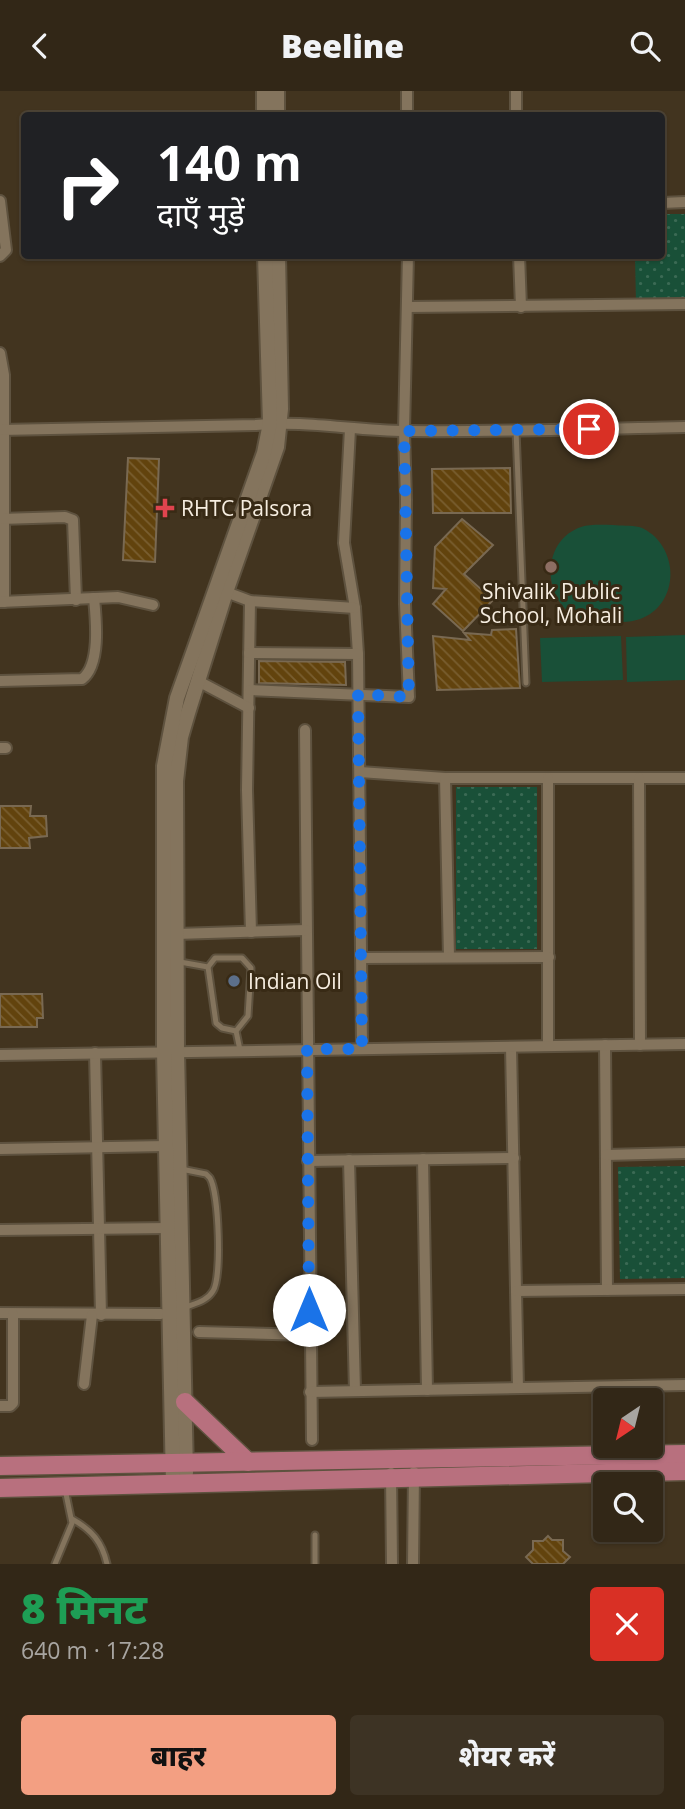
<!DOCTYPE html>
<html lang="hi">
<head>
<meta charset="utf-8">
<style>
  :root { --surface:#322717; --page:#3d3324; --text:#f1f3f6; --muted:#a8a5a1; --line:#4d4436; --accent:#f39f82 }
  body { margin:0; font-family:"Open Sans","Noto Sans Devanagari",sans-serif; background:var(--page); color:var(--text); height:100vh; display:flex; flex-direction:column; font-size:26px; white-space:nowrap }
  * { box-sizing:border-box; margin:0 }
  p { font-size:23px; color:var(--muted) }
  .icon { flex:none; width:38px; height:38px; fill:none; stroke:currentColor; stroke-width:2; stroke-linecap:round; stroke-linejoin:round }
  .map { position:relative; height:1473px; overflow:hidden }
  .drawer { display:flex; flex-direction:column; background:var(--surface); flex:1 }
  .drawer>* { flex:none }
  .hud { position:absolute; left:21px; top:21px; width:644px; height:147px; border-radius:7px; box-shadow:0 2px 5px #0004,0 0 0 2px var(--line); background:#202124; color:#fff; overflow:hidden }
  .needle { width:46px; rotate:215deg }
  .controls { position:absolute; left:593px; top:1297px; display:grid; gap:14px }
  .controls a { display:grid; place-items:center; width:70px; height:70px; border-radius:7px; background:var(--surface); box-shadow:0 2px 5px #0004,0 0 0 2px var(--line); font-size:35px }
  .pin { position:absolute; display:grid; place-items:center; width:60px; height:60px; color:#fff; margin:-30px; border:4px solid #fff; border-radius:50%; box-shadow:0 2px 7px #0007 }
  .me { position:absolute; width:77px; margin:-38px; rotate:0deg; stroke-linejoin:round; filter:drop-shadow(0 0 5px #0008) }
  .turn { display:flex; align-items:center; gap:24px; height:147px; padding:0 21px; font-size:32px }
  .turn .icon { width:91px; height:91px; stroke-width:2.5 }
  .turn b { display:block; font-size:49px; line-height:60px }
  .round { display:grid; place-items:center; flex:none; width:74px; height:74px; border-radius:7px; background:var(--page) }
  .overview { display:flex; align-items:center; justify-content:space-between; height:119px; padding:0 21px }
  h1 { font-size:42px; font-weight:800; line-height:52px; color:#1e9e55 }
  .cta { display:flex; gap:14px; margin-top:auto; padding:14px 21px }
  .cta a { flex:1; height:80px; border-radius:7px; background:var(--accent); color:#111; font-size:28px; font-weight:800; line-height:80px; text-align:center }
  .cta a+a { background:var(--page); color:var(--text) }
  header { display:flex; justify-content:space-between; align-items:center; height:91px; padding:0 21px; background:var(--surface); font-size:32px; font-weight:800 }
  .map>svg:first-child { display:block }
</style>
</head>
<body>
<header><svg class="icon" aria-label="back" viewBox="0 0 24 24"><path d="M15 5l-7 7 7 7"/></svg>Beeline<svg class="icon" aria-label="search" viewBox="0 0 24 24"><circle cx="10" cy="10" r="6"/><path d="M15 15l6 6"/></svg></header>
<div class="map">
<svg width="685" height="1473" viewBox="0 0 685 1473">
  <defs>
    <pattern id="park-dots" width="8" height="8" patternUnits="userSpaceOnUse" patternTransform="scale(1.75)"><rect width="8" height="8" fill="#195038"/><path d="M2 2h.1M6 6h.1" fill="none" stroke="#3b6a54" stroke-width="1.8" stroke-linecap="round"/></pattern>
    <pattern id="building-back-hatch" width="6" height="6" patternUnits="userSpaceOnUse" patternTransform="scale(1.75)"><rect width="6" height="6" fill="#62430d"/><path d="M-1 5l2 2M0 0l6 6M5-1l2 2" fill="none" stroke="#795e30"/></pattern>
  </defs>
  <rect width="100%" height="100%" fill="#42341f"/>
  <g fill="url(#park-dots)">
    <polygon points="662,123 685,123 685,211 636,212 635,165 662,164"/>
    <rect x="456" y="696" width="81" height="162"/>
    <polygon points="685,1075 685,1187 620,1188 618,1076"/>
  </g>
  <g fill="#195038">
    <path d="M613,434C621,435 631,434 639,436C644,437 649,441 653,444C685,473 672,530 623,531C608,532 583,532 571,523C542,501 543,449 581,436C590,433 603,434 613,434Z"/>
    <polygon points="685,544 685,589 627,591 626,546"/>
    <polygon points="621,545 623,589 542,591 540,547"/>
  </g>
  <g fill="url(#building-back-hatch)" stroke="#796952" stroke-width="2">
    <polygon points="128,367 159,368 155,471 123,469"/>
    <polygon points="510,377 511,422 433,422 432,378"/>
    <polygon points="462,428 493,454 464,483 493,509 463,540 433,513 446,498 433,497 435,456"/>
    <polygon points="516,538 520,597 437,599 433,545 470,549 464,542 491,544 492,539"/>
    <polygon points="259,570 345,571 346,594 259,592"/>
    <polygon points="0,715 31,715 30,725 46,725 47,745 29,747 30,757 0,757"/>
    <polygon points="0,903 42,903 43,927 37,927 37,936 0,936"/>
    <polygon points="548,1445 552,1449 563,1449 563,1460 570,1466 563,1473 533,1473 526,1466 533,1459 533,1450 543,1450"/>
  </g>
  <g fill="none" stroke-linecap="round" stroke-linejoin="round">
    <defs>
      <g id="service">
        <polyline points="516,339 526,592"/>
        <polyline points="180,871 208,876 215,867 242,867 251,877 248,925 236,940 240,959"/>
        <polyline points="208,876 216,932 222,937 236,940"/>
        <path d="M181,1078L206,1083L210,1087C219,1103 222,1186 213,1200C207,1210 196,1212 186,1216"/>
        <path d="M72,1428C92,1439 102,1451 107,1473"/>
        <polyline points="315,1444 315,1473"/>
        <polyline points="55,1473 72,1432 65,1398"/>
      </g>
      <g id="minor">
        <polyline points="407,0 407,24"/>
        <polyline points="516,0 516,24"/>
        <polyline points="0,110 6,159 0,165"/>
        <polyline points="662,112 685,111"/>
        <polyline points="519,164 521,216"/>
        <polyline points="408,216 685,213"/>
        <polyline points="0,262 4,284 4,511"/>
        <polyline points="350,338 344,452 355,517 358,563 362,958"/>
        <path d="M0,339L256,334C305,329 355,340 406,340C499,341 592,338 685,336"/>
        <polyline points="0,428 65,426 73,429 76,509"/>
        <polyline points="226,501 250,510 355,517"/>
        <polyline points="250,510 247,699 251,841"/>
        <polyline points="0,511 118,506 153,514"/>
        <polyline points="249,562 358,563"/>
        <path d="M0,590L82,588C101,574 96,528 94,507"/>
        <polyline points="198,590 249,617"/>
        <polyline points="250,599 409,606 405,513 406,409 404,340 408,164"/>
        <polyline points="305,639 312,1349"/>
        <polyline points="0,657 6,657"/>
        <polyline points="360,681 445,687 685,687"/>
        <polyline points="445,687 449,866"/>
        <polyline points="548,687 548,955"/>
        <polyline points="639,687 640,954"/>
        <polyline points="176,843 306,839"/>
        <polyline points="362,867 549,866"/>
        <polyline points="605,954 607,1199"/>
        <polyline points="511,956 518,1297"/>
        <polyline points="95,962 101,1224"/>
        <polyline points="0,964 685,953"/>
        <polyline points="0,1058 166,1055"/>
        <polyline points="606,1064 685,1062"/>
        <polyline points="423,1068 427,1299"/>
        <polyline points="349,1069 355,1300"/>
        <polyline points="308,1070 514,1067"/>
        <polyline points="0,1139 168,1137"/>
        <polyline points="516,1200 685,1198"/>
        <polyline points="0,1222 161,1223"/>
        <polyline points="199,1241 309,1244"/>
        <polyline points="84,1293 92,1224"/>
        <polyline points="310,1301 685,1294"/>
        <polyline points="0,1315 10,1315 13,1312 13,1223"/>
        <polyline points="391,1382 392,1473"/>
        <polyline points="413,1473 414,1381"/>
      </g>
      <g id="tertiary">
        <polyline points="264,0 264,24"/>
        <polyline points="277,0 277,24"/>
        <polyline points="186,1382 177,960 176,690 181,646 188,622 226,501 277,356 281,318 278,164"/>
        <polyline points="173,1393 164,960 164,675 177,607 264,362 270,332 265,164"/>
      </g>
      <g id="trunk">
        <polyline points="185,1311 248,1371"/>
        <polyline points="0,1375 685,1363"/>
        <polyline points="0,1397 685,1380"/>
      </g>
    </defs>
    <use href="#service" stroke="#5e523f" stroke-width="9"/>
    <use href="#minor" stroke="#5e523f" stroke-width="14"/>
    <use href="#tertiary" stroke="#5e523f" stroke-width="18"/>
    <use href="#trunk" stroke="#5e523f" stroke-width="21"/>
    <use href="#service" stroke="#84745d" stroke-width="5"/>
    <use href="#minor" stroke="#84745d" stroke-width="10"/>
    <use href="#tertiary" stroke="#84745d" stroke-width="14"/>
    <use href="#trunk" stroke="#b8707e" stroke-width="18"/>
  </g>
  <g fill="none" stroke-linecap="round" stroke-linejoin="round">
    <path stroke="#1a73e8" stroke-width="12" stroke-dasharray="0 21.6" d="M309,1219L307,958H362L358,603L409,606C407,517 406,429 404,340L589,338"/>
  </g>
  <path fill="#e0444e" stroke="#382a15" stroke-width="2.5" d="M161.5 406.5h7v7h7v7h-7v7h-7v-7h-7v-7h7z"/>
  <circle fill="#8d6e63" stroke="#382a15" stroke-width="2.5" cx="551" cy="476" r="7"/>
  <circle fill="#5c6f8a" stroke="#382a15" stroke-width="2.5" cx="234" cy="890" r="7"/>
  <g text-anchor="middle" dominant-baseline="central" stroke-width="6" stroke-linejoin="round" paint-order="stroke">
    <g font-size="21" fill="#f6ede0" stroke="#382a15" text-anchor="start">
      <text x="181" y="417">RHTC Palsora</text>
      <text x="551" y="500" text-anchor="middle">Shivalik Public<tspan x="551" dy="24">School, Mohali</tspan></text>
      <text x="248" y="890">Indian Oil</text>
    </g>
  </g>
</svg>
<div class="controls">
<a><svg class="needle" viewBox="-14 -14 28 28"><path d="M0-13l5 13h-10z" fill="#e53935"/><path d="M0 13l5-13h-10z" fill="#a8a5a1"/></svg></a>
<a><svg class="icon" aria-label="search" viewBox="0 0 24 24"><circle cx="10" cy="10" r="6"/><path d="M15 15l6 6"/></svg></a>
</div>
<div class="pin" style="left:589px;top:338px;background:#d93025"><svg class="icon" aria-label="arrive" viewBox="0 0 24 24"><path d="M6 21V4h12l-3 4 3 4H6"/></svg></div>
<svg class="me" style="left:309px;top:1219px" viewBox="-20 -20 40 40"><circle r="19" fill="#fff"/><path d="M0-13L10 11 0 6-10 11z" fill="#1a73e8"/></svg>
<div class="hud">
<div class="turn"><svg class="icon" aria-label="right" viewBox="0 0 24 24"><path d="M7 20v-9h11M14 6l5 5-5 5"/></svg><div><b>140 m</b>दाएँ मुड़ें</div></div>
</div>
</div>
<section class="drawer">
<div class="overview"><div><h1>8 मिनट</h1><p>640 m · 17:28</p></div><a class="round" style="background:#d93025;color:#fff"><svg class="icon" aria-label="close" viewBox="0 0 24 24"><path d="M6 6l12 12M18 6L6 18"/></svg></a></div>
<div class="cta"><a>बाहर</a><a>शेयर करें</a></div>
</section>
</body>
</html>
